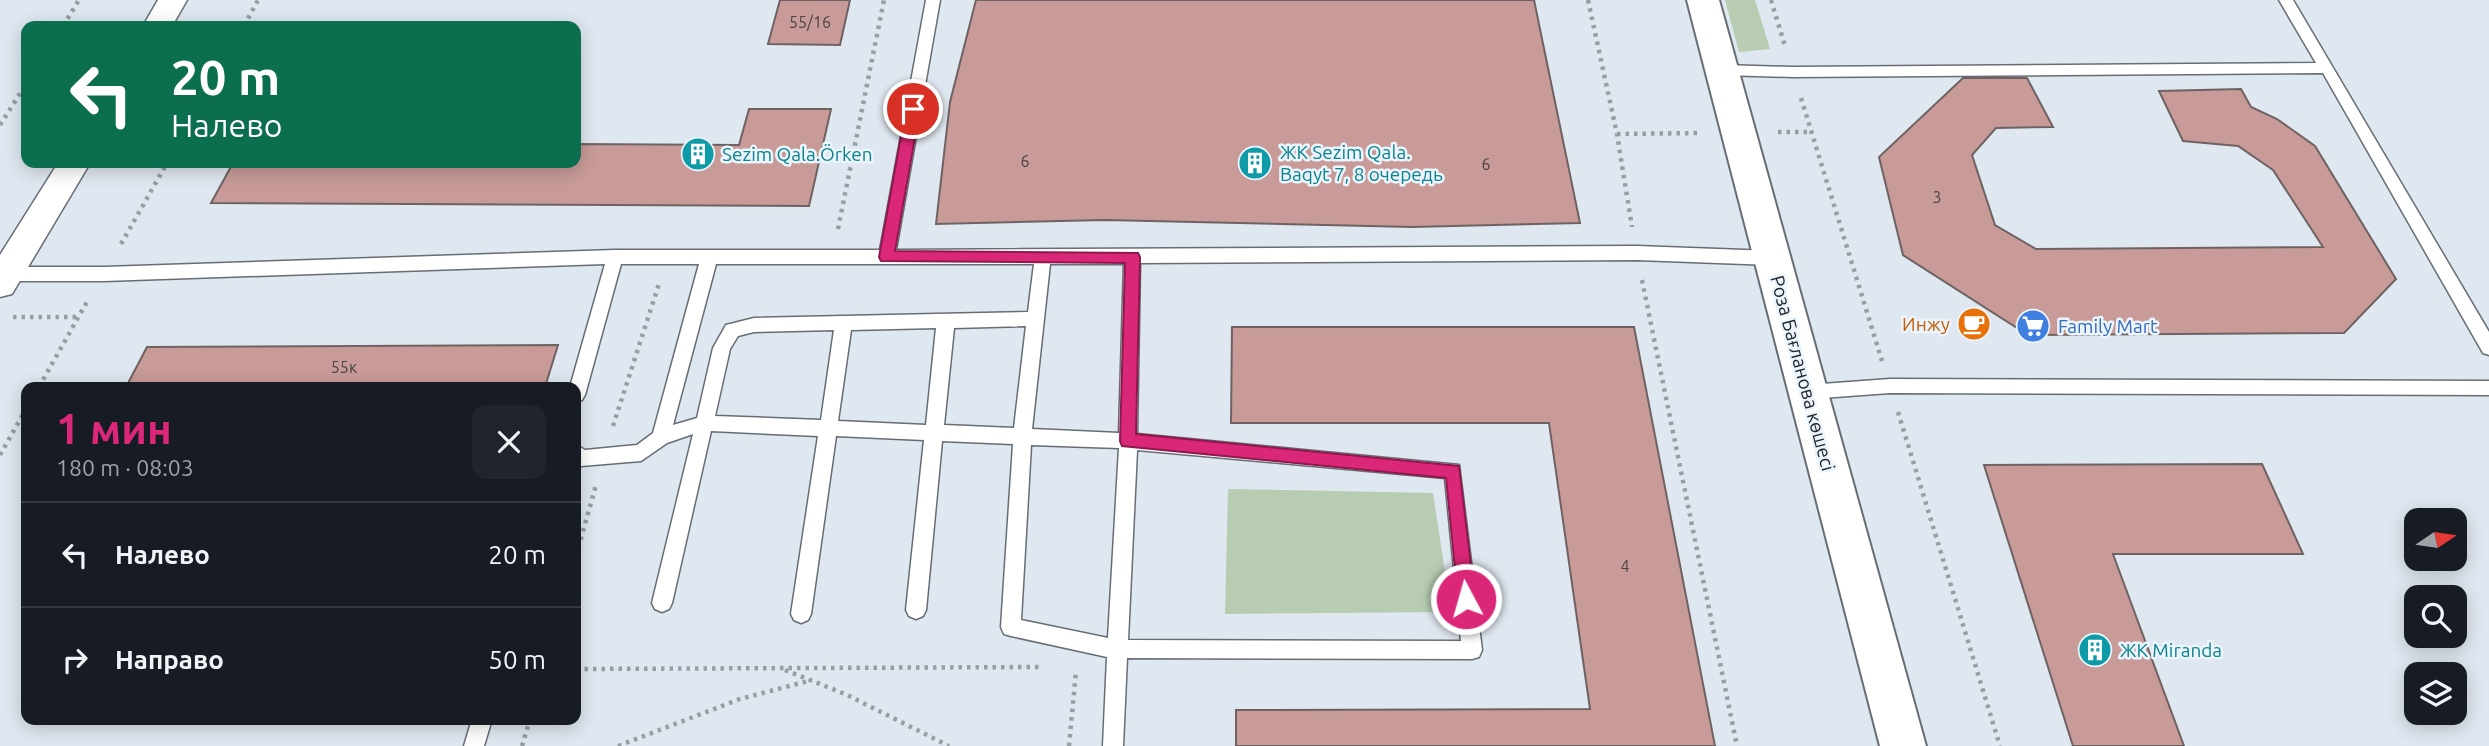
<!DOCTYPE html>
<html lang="ru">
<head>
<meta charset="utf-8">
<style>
  :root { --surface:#171b24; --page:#20242c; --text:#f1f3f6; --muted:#9ea1a6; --line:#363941; --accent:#db2777 }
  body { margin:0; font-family:Ubuntu,sans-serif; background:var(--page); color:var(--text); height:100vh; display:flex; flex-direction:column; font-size:26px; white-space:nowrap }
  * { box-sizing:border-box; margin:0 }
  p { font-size:23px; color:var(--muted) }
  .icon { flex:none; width:38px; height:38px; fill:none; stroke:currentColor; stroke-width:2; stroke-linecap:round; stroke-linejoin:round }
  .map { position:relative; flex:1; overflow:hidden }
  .panel { position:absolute; left:21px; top:382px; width:560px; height:343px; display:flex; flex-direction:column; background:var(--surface); border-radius:14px; box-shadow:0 4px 18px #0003 }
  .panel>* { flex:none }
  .banner { position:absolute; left:21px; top:21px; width:560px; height:147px; border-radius:14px; box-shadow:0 4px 18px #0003; background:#0b6e4f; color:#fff; overflow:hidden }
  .needle { width:46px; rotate:77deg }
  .buttons { position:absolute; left:2404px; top:508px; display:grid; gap:14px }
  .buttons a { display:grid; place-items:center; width:63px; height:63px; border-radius:14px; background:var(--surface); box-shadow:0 4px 18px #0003; font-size:35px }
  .pin { position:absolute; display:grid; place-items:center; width:60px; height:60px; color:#fff; margin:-30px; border:4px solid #fff; border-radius:50%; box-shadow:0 2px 7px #0007 }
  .me { position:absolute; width:77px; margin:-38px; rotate:354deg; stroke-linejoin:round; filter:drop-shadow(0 0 5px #0008) }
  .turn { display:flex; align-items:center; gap:24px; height:147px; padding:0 35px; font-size:32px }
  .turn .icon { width:91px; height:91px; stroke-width:2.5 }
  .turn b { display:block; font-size:49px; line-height:60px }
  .round { display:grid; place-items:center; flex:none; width:74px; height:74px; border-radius:14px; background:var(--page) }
  .overview { display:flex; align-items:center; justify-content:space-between; height:119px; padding:0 35px }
  h1 { font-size:42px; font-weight:600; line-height:52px; color:var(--accent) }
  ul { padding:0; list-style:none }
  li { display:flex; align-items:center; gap:21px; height:105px; padding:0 35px; border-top:2px solid var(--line) }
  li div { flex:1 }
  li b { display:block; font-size:26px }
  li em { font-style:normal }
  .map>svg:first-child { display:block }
</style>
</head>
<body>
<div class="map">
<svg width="2489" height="746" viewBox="0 0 2489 746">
  <rect width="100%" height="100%" fill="#dfe7f0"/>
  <g fill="#b7ccb1">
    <polygon points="1725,0 1755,0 1770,49 1739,52"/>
    <polygon points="1228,489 1433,493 1451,612 1225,614"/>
  </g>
  <g fill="#c89b98" stroke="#6e6362" stroke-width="2">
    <polygon points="780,0 850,0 840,45 768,44"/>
    <polygon points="976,0 1534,0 1580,223 1412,227 1105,220 936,224 950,102"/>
    <polygon points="1963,78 2027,78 2053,127 1996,128 1972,155 1995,225 2036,249 2323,247 2273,170 2238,146 2183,141 2159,91 2241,89 2251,107 2277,119 2315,146 2396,279 2344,333 2028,335 1903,255 1879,157"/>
    <polygon points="749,109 831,109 809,206 211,203 233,163 576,163 576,144 739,145"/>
    <polygon points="1232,327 1634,327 1715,746 1236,746 1236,710 1590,709 1549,423 1231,423"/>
    <polygon points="558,345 545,387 126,387 147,347"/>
    <polygon points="2262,464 2303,554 2113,554 2184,746 2073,746 1984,465"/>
  </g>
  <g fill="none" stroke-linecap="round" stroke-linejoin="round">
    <defs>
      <g id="service">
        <path d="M926,0H940L896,250L1637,246L1772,251L1778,253L1780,258L1778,263L1772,265L1637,260L1140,263L1137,434L1459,465L1482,650L1479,657L1472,659L1127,658L1123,746H1103L1107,657L1011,636L1004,634L1001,627L1013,444L942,441L926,610L923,616L916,619L909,616L906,610L924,440L836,436L811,614L808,620L801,623L794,620L791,614L818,436L711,431L672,603L669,609L662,612L655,609L652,603L693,434L667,443L641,461L581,466L576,464V445L585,450L637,445L653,433L699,264H621L585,395L582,400L576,402V387H570L605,264L104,281H0V267H104L615,250H880ZM716,264H1034L1028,312L754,318L726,325L713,348L697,418L673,425ZM1050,264H1124L1119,433L1032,429ZM1026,326L1014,428L944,425L954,328ZM936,328L926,425L838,421L851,330ZM834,330L821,420L715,416L730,349L738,336L754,332ZM1031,445L1119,448L1108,638L1021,620ZM1137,450L1445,478L1461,641L1128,640Z"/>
        <polygon points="2279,0 2293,0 2489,332 2489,355 2483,353 2323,73 1793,77 1722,75 1715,70 1722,65 1793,67 2316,63"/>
        <polygon points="1890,379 2489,381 2489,395 1890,393 1808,399 1802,397 1799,392 1802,387 1808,385"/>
        <polygon points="472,719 492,719 484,746 464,746"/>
      </g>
      <g id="minor">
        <polygon points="158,0 187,0 172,26 143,26"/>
        <polygon points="58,163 90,163 12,294 0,297 0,255"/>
      </g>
      <polygon id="tertiary" points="1687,0 1719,0 1926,746 1880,746"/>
    </defs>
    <use href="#service" stroke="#666d75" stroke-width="3"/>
    <use href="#minor" stroke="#666d75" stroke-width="3"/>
    <use href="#tertiary" stroke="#666d75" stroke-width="4"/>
    <g stroke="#989ea4" stroke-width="4.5" stroke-dasharray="3.5 5" stroke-linecap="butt">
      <polyline points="1588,0 1617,134 1632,227"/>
      <polyline points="1771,0 1785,46"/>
      <polyline points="63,26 79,0"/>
      <polyline points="244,26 258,0"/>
      <polyline points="1801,98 1882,361"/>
      <polyline points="0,125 26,84"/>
      <polyline points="1778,132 1812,132"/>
      <polyline points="1617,134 1699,133"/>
      <polyline points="838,229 884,0"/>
      <polyline points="121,244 167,163"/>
      <polyline points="1642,280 1737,746"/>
      <polyline points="13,317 78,317"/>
      <polyline points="39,387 88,300"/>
      <polyline points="1898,412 2000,746"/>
      <polyline points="613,426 659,284"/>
      <polyline points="0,455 26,409"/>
      <polyline points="576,556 596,485"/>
      <polyline points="576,669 1040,667"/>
      <polyline points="785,670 845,694 949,746"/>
      <polyline points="522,746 530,719"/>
      <polyline points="618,746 740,699 812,680"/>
      <polyline points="1069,746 1076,671"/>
    </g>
    <use href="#service" fill="#fff" fill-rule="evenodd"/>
    <use href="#minor" fill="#fff" fill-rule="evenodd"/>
    <use href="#tertiary" fill="#fff" fill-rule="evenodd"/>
  </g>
  <polygon fill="#db2777" stroke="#8e194d" stroke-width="2" points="913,104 920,109 895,251 1138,253 1140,257 1136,434 1459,466 1475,599 1473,604 1466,607 1460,604 1458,599 1446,478 1122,446 1120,441 1125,263 881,261 879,257 906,109"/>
  <defs>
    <symbol id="building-disc" viewBox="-11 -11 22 22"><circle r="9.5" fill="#0f9aa8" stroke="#ecf5fe"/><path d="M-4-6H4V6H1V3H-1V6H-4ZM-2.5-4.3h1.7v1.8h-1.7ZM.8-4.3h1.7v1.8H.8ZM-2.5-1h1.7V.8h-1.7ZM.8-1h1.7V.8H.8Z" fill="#fff"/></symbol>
    <symbol id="cafe-disc" viewBox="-11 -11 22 22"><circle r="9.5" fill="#e8710a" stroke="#ecf5fe"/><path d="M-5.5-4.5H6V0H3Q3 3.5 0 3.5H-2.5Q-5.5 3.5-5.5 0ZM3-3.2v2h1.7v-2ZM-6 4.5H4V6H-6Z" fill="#fff"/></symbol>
    <symbol id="supermarket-disc" viewBox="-11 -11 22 22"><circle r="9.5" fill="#3f7fe0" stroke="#ecf5fe"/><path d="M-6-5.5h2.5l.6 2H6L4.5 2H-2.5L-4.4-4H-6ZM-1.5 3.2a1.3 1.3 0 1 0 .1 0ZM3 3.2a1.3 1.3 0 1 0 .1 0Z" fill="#fff"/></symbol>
  </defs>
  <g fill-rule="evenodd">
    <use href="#building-disc" x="679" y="135" width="38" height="38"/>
    <use href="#building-disc" x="1236" y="144" width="38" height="38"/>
    <use href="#cafe-disc" x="1955" y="305" width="38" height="38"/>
    <use href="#supermarket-disc" x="2014" y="307" width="38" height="38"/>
    <use href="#building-disc" x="2076" y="631" width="38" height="38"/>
  </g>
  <g text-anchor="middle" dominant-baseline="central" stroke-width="5" stroke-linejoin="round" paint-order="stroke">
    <g font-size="16" fill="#4c4345">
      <text x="810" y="22">55/16</text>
      <text x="1025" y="161">6</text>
      <text x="1486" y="164">6</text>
      <text x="1937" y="197">3</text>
      <text x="344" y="367">55к</text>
      <text x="1625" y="566">4</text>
    </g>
    <g font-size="19" fill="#0d838f" stroke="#ecf5fe" text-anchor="start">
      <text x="1280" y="152">ЖК Sezim Qala.<tspan x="1280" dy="22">Baqyt 7, 8 очередь</tspan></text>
      <text x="722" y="154">Sezim Qala.Örken</text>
      <text x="2120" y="650">ЖК Miranda</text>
    </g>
    <g font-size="19" fill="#c56008" stroke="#ecf5fe" text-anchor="end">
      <text x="1950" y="324">Инжу</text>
    </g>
    <g font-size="19" fill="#366cbe" stroke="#ecf5fe" text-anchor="start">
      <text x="2058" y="326">Family Mart</text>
    </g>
    <g font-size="19" fill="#232629" stroke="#ecf5fe">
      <text transform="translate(1803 373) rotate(75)">Роза Бағланова көшесі</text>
    </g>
  </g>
</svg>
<div class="buttons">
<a><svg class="needle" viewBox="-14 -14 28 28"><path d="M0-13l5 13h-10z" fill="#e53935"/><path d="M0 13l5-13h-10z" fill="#9ea1a6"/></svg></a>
<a><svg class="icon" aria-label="search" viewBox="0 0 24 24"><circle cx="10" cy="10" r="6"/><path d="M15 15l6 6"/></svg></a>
<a><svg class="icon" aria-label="layers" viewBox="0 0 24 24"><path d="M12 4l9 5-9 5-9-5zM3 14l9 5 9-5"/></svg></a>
</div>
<div class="pin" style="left:913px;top:109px;background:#d93025"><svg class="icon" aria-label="arrive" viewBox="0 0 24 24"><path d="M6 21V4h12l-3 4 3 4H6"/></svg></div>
<svg class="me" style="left:1466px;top:599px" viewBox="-20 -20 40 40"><circle r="17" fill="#db2777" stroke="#fff" stroke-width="3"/><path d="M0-11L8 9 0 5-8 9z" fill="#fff"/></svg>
<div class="banner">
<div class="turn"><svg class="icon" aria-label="left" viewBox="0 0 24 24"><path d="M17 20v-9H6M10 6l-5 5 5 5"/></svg><div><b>20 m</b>Налево</div></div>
</div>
<section class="panel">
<div class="overview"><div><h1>1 мин</h1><p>180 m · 08:03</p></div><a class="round"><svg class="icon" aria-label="close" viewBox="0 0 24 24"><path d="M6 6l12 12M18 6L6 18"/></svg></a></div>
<ul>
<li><svg class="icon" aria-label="left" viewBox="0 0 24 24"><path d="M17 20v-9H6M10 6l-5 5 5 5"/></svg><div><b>Налево</b></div><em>20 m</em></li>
<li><svg class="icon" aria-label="right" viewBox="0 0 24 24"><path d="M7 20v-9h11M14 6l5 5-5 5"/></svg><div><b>Направо</b></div><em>50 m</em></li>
</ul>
</section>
</div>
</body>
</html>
